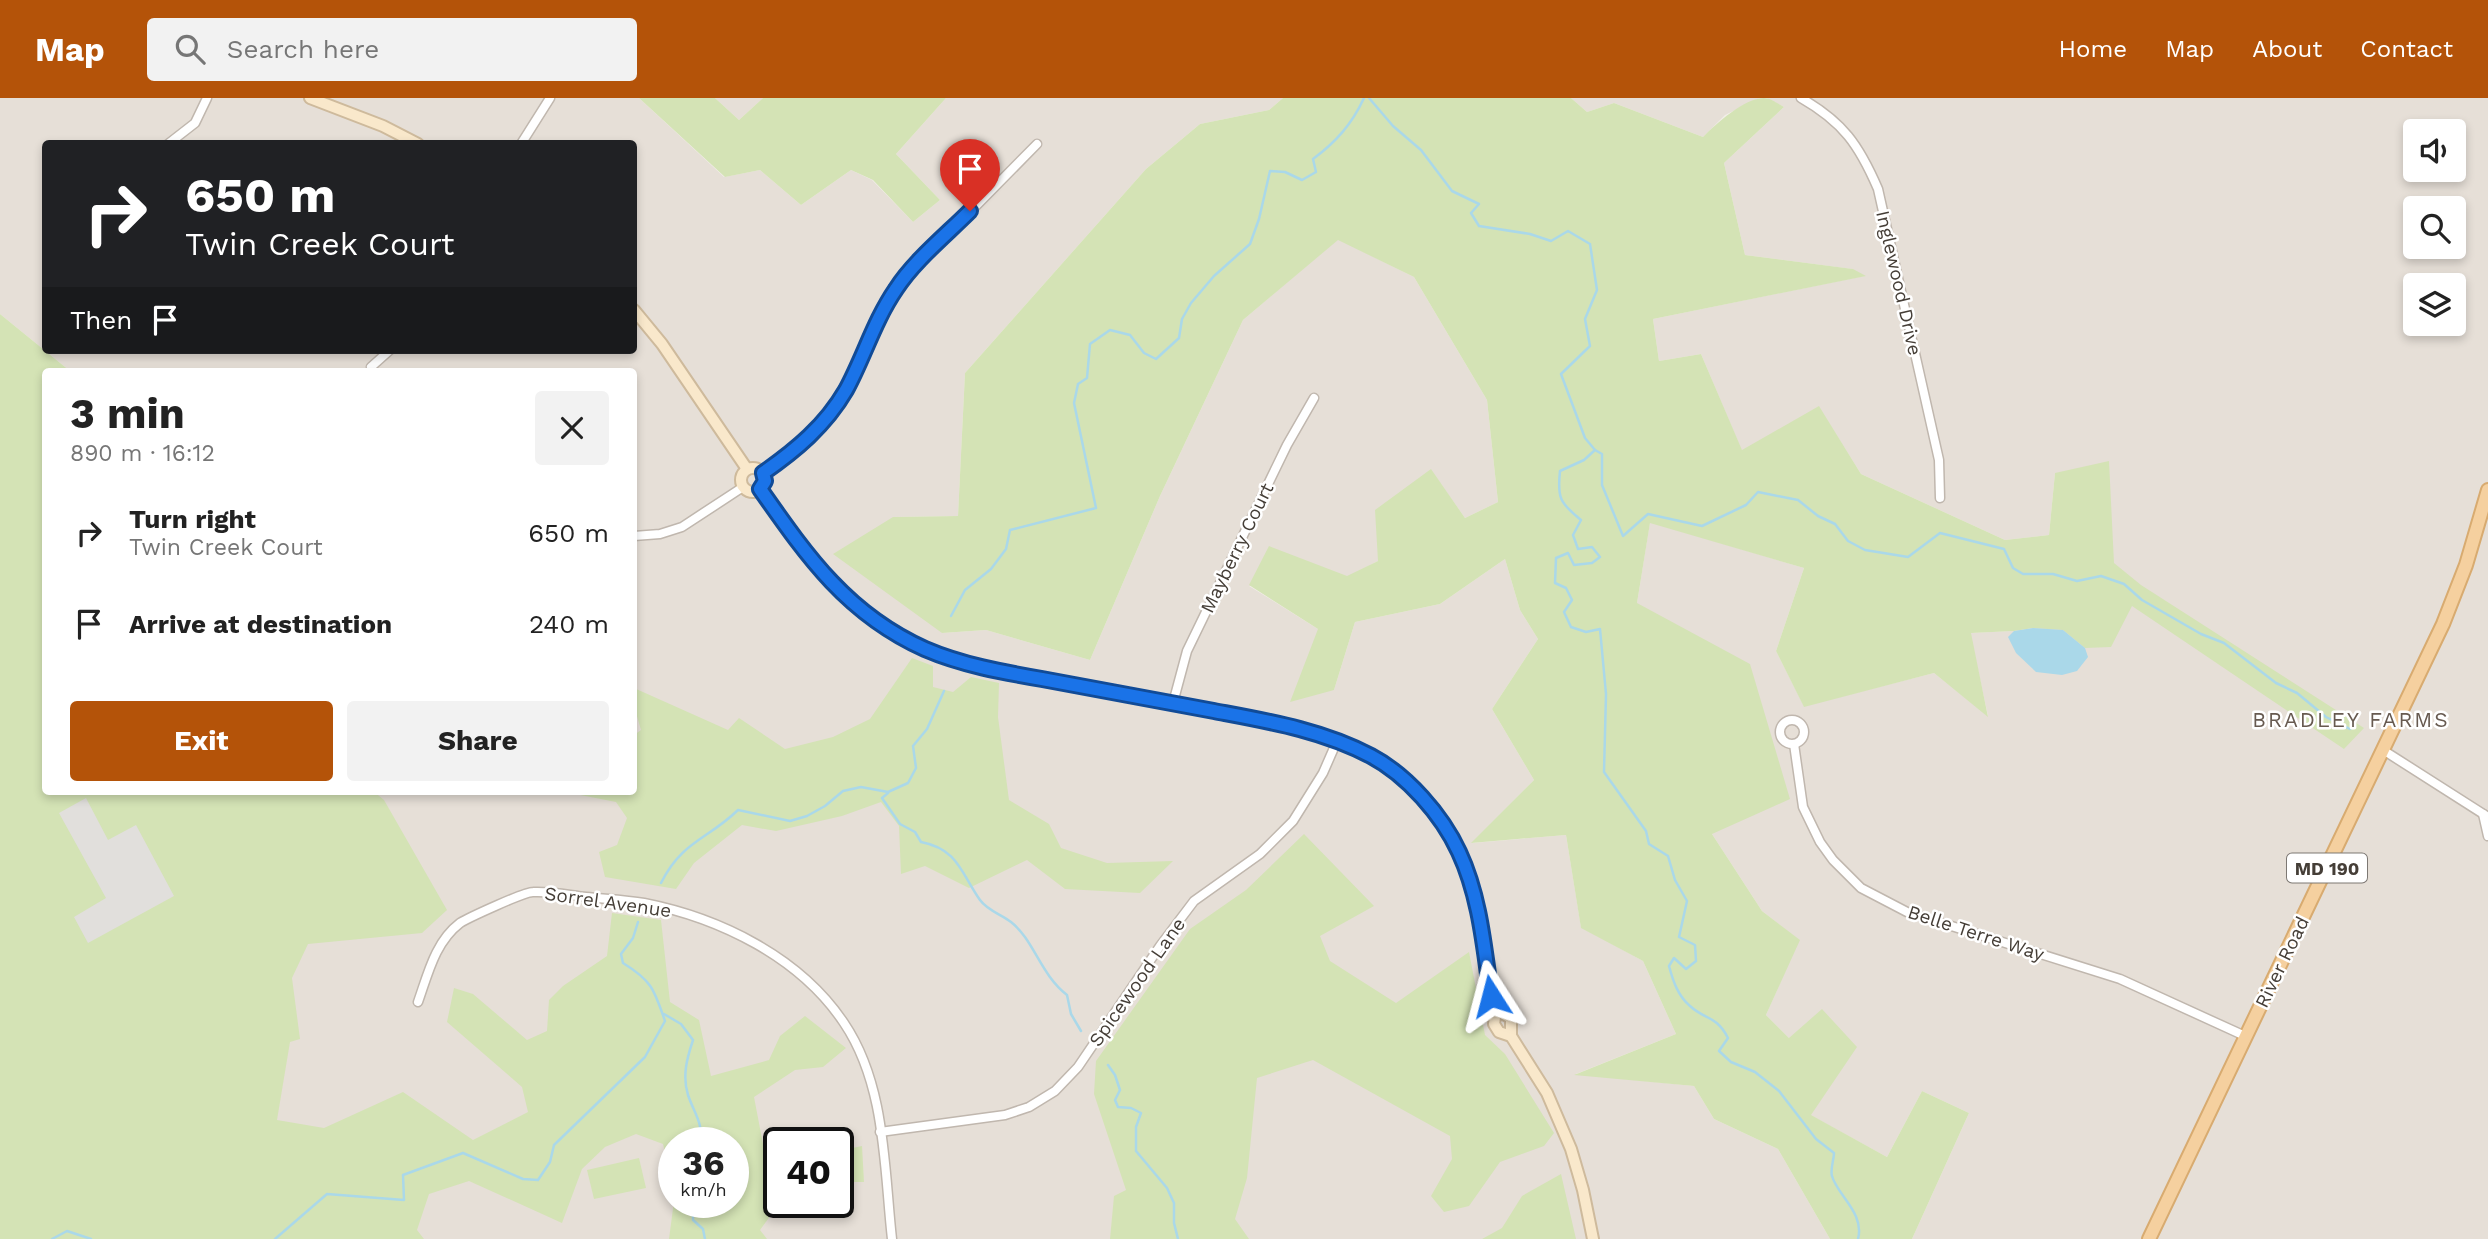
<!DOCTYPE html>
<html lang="en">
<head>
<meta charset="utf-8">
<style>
  :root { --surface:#fff; --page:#f2f2f2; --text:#222; --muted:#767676; --accent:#b45309 }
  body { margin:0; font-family:"Work Sans",sans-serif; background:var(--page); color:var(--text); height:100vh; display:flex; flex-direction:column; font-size:26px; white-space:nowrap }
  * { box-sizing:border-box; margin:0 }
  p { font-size:23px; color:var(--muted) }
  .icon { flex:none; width:38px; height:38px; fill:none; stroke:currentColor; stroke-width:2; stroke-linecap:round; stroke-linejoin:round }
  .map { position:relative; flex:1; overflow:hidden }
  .sheet { position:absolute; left:42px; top:270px; width:595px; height:427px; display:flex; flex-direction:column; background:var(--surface); border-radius:7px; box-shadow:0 4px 10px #0003 }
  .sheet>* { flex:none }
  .banner { position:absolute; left:42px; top:42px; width:595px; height:214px; border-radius:7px; box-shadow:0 4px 10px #0003; background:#202124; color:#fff; overflow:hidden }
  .fabs { position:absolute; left:2403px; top:21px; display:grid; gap:14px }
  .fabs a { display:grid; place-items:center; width:63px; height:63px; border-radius:7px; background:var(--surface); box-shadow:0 4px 10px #0003; font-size:35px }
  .speed { position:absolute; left:658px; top:1029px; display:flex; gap:14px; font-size:35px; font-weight:700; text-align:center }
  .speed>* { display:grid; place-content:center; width:91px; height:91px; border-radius:50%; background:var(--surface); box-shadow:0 4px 10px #0003; line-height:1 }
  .speed small { font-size:18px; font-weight:400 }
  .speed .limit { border:4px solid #111; border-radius:10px; background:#fff; color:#111 }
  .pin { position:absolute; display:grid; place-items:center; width:60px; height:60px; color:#fff; margin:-72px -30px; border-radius:50% 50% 50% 0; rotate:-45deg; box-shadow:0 0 7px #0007 }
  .pin .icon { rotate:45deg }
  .me { position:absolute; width:77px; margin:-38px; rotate:351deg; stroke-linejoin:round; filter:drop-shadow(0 0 5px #0008) }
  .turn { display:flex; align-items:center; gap:24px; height:147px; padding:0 28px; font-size:32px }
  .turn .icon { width:91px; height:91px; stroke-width:2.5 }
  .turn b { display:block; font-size:49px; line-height:60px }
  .then { display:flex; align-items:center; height:66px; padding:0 28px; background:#0003; gap:14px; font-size:26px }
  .round { display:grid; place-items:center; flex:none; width:74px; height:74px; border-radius:7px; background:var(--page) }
  .headline { display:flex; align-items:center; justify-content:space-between; height:119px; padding:0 28px }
  h1 { font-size:42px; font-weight:700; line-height:52px }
  .button { display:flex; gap:14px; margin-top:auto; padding:14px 28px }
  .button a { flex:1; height:80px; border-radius:7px; background:var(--accent); color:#fff; font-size:28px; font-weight:700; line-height:80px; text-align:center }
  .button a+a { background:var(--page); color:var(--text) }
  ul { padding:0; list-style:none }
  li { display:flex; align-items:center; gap:21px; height:91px; padding:0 28px }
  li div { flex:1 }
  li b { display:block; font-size:26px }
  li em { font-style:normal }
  header { display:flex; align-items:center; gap:42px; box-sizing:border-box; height:98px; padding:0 35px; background:var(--accent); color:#fff }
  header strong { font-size:33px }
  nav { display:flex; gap:38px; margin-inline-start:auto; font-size:24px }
  .search { width:490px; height:63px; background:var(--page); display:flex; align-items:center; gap:18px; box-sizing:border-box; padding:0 24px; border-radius:7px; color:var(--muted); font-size:26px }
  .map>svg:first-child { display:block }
</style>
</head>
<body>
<header>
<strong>Map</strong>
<div class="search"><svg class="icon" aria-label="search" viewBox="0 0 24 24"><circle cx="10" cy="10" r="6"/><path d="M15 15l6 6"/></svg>Search here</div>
<nav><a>Home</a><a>Map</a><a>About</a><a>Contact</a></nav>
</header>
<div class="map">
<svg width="2488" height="1141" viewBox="0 0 2488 1141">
  <rect width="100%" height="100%" fill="#f2eee8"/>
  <g fill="#e6dfd7" fill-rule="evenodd">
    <path d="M0,0H639L724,79L760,72L801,107L851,72L872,82L913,124L940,102L896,56L946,0H1283L1269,12L1200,26L1146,71L965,275L958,418L893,419L942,535L986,532L1090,562L1160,398L1243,222L1338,141L1414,179L1487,302L1498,404L1465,420L1431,372L1378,463L1347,479L1249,488L1318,531L1334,592L1355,524L1440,506L1505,461L1520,512L1538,541L1492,611L1534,682L1472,745L1566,737L1581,829L1643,863L1676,936L1576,976L1694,988L1714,1021L1778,1051L1830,1141H92L289,693H634V273H70L0,216ZM46,46H634V252H46ZM674,1045H733V1104H674ZM779,1045H838V1104H779Z"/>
    <polygon points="715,0 763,0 739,22"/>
    <polygon points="1571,0 1760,0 1725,17 1703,39 1614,5 1587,14"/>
    <path d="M1767,0H2488V1141H1912L1969,1015L1922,993L1887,1059L1810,1017L1789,940L1766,917L1799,842L1762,813L1712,736L1637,505L1650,424L1804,470L1776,553L1804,608L1934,575L1988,618L1970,535L2014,533L2033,530L2113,465L2055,375L2049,437L2005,442L1861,376L1819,309L1742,353L1701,256L1659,263L1653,221L1864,178L1852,171L1745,157L1724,65L1784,9ZM2415,33H2454V72H2415ZM2415,110H2454V149H2415ZM2415,187H2454V226H2415Z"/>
  </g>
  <g fill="#d4e3b5">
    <polygon points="639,0 715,0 739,22 763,0 946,0 896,56 940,102 913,124 873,82 851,72 801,107 760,72 725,79"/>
    <path d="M1283,0H1571L1587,14L1614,5L1703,39C1716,26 1744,0 1764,0C1771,0 1778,6 1784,9L1724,65L1745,157L1853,171L1866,178L1653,221L1659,263L1701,256L1742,352L1819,308L1861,376L2005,442L2049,437L2055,375L2109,363L2114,465L2141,487L2364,630L2344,651L2132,508L2111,549L2085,550L2063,532L2033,530L2014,533L1971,535L1988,619L1934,575L1804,609L1776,553L1804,470L1650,425L1637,505L1750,566L1790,701L1712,736L1762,813L1800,842L1766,917L1789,940L1822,911L1857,949L1811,1017L1887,1059L1922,993L1969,1015L1912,1141H1830L1778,1051L1714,1021L1694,988L1574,977L1676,936L1643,863L1581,830L1566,737L1471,745L1534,682L1492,611L1538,541L1520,512L1505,461L1440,506L1355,524L1334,592L1290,604L1318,531L1249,487L1269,448L1347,478L1378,463L1375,412L1431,371L1465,420L1498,404L1487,302L1414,179L1338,142L1243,222L1160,398L1090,562L986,532L942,535L833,456L893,419L958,418L965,275L1146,71L1200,26L1269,12Z"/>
    <polygon points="0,216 70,273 46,273 46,693 373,693 384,702 447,812 422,835 308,846 292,880 300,941 290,944 277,1022 324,1030 403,994 473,1042 528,1014 522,989 447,924 454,890 473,896 527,942 547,933 549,902 563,888 607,858 612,815 661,822 670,904 699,922 711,978 769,962 780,938 805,918 846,950 823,969 795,972 754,999 767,1067 779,1065 779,1104 783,1104 779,1106 760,1132 767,1141 669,1141 674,1103 733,1104 733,1045 674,1045 674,1092 663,1046 636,1036 605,1049 582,1071 562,1125 469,1083 429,1096 417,1132 424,1141 0,1141"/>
    <polygon points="912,560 933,568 933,589 953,594 971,579 999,585 998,619 1009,702 1049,726 1061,750 1107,765 1173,763 1140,795 1065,791 1027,762 969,790 925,768 901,776 899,728 881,704 842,718 776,733 742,727 694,765 676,791 605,779 599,754 617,747 627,720 616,704 560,693 634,693 634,637 641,632 634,608 634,590 728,632 739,620 785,651 833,639 870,621"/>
    <polygon points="1304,736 1374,808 1320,838 1330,863 1396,905 1469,854 1485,937 1505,956 1554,1035 1544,1048 1500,1064 1469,1108 1444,1114 1431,1098 1452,1061 1450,1038 1313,962 1257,980 1247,1080 1235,1121 1249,1141 1110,1141 1114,1098 1126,1092 1094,996 1096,963 1190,831 1246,792"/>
    <polygon points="862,1048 864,1084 838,1084 838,1053"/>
    <polygon points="639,1060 646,1090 594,1101 587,1072"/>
    <polygon points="1561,1076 1576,1141 1482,1141 1502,1130 1522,1098"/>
  </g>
  <polygon fill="#e1dfdc" points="86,700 108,742 136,727 174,798 88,845 74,819 106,800 59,715"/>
  <polygon fill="#aad8e9" points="2033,530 2063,532 2085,550 2088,559 2077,573 2062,577 2036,574 2016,555 2008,539 2014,533"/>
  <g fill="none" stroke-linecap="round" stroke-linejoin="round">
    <g stroke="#aad8e9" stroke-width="2.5">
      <path d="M1369,0L1393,28L1421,52L1452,93L1479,106L1471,115L1479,128L1530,136L1551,143L1568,133L1590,146L1597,192L1585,221L1590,248L1561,276L1585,340L1595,352L1584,362L1560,373C1557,400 1560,405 1581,422L1573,437L1578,451L1592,449L1600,459L1592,465L1574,467L1568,455L1556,460L1555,485L1566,490L1572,502L1564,514L1571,529L1586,534L1600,531L1606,596L1604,674L1646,733L1649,746L1668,758L1675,782L1687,803L1679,839L1695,847L1696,863L1686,871L1674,860L1669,868C1673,883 1678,898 1690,908C1705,922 1716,917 1728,940L1719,953L1731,964L1755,974L1779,993L1816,1041L1834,1055C1834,1061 1830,1072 1832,1078C1837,1097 1865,1115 1858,1141"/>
      <polyline points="1595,352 1602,356 1602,387 1623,438 1648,416 1702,428 1746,407 1758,394 1798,402 1818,418 1835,426 1848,443 1865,452 1908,459 1940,435 2004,451 2013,470 2023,476 2053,476 2077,483 2101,478 2124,486 2142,502 2201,536 2224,545 2276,585 2297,595 2326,619 2350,631"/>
      <path d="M951,518L965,492L991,471L1006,451L1010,432L1096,410L1074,305L1078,286L1087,280L1090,246L1110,232L1130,237L1144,255L1156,261L1179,240L1182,221L1191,205L1214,178L1250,146L1259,121L1270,73L1285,74L1302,82L1316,74L1313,61C1336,44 1352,26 1364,0"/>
      <path d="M888,695L882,700L900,726L915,734L921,744C958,751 961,775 980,802C988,813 1001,816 1011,824C1034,842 1040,876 1067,897L1071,916L1081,933"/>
      <path d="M661,785C682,743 707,742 738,712L790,723L807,718L825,708L843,693L861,689L888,694L908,685L916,670L913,648L927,631L944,593"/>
      <path d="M664,916L681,926L693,942C687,960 682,978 688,997C694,1015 704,1026 700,1045"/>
      <polyline points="1108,967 1115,977 1120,992 1115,1002 1118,1009 1131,1010 1141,1015 1136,1029 1136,1053 1167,1090 1174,1105 1174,1125 1178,1141"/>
      <polyline points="700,1104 693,1114 693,1122 703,1131 705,1141"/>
      <polyline points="52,1141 67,1133 91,1141"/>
      <path d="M275,1141L327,1096L404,1102L403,1077L463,1055L523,1081L538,1082L550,1064L554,1047L645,959L665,923C654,891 652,883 623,865L621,856L633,840L638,824"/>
    </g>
    <defs>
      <g id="street">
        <path d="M1801,0C1843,24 1859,47 1878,91L1939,362L1940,400"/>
        <polyline points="168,46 195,25 207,0"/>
        <polyline points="521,46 550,0"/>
        <polyline points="371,269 390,252"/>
        <polyline points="763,375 800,349 822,327 846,292 877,221 897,188 1037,46"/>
        <polyline points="634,438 660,436 682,429 743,389"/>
        <polyline points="1173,605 1187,553 1287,347 1314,300"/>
        <circle cx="1792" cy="634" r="12"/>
        <polyline points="1794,646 1803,709 1820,744 1833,762 1861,790 1907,814 2120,881 2245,938"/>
        <polyline points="2383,652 2488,719"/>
        <polyline points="2483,716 2488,738"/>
        <path d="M418,904C428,876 435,844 460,825C468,820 524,794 533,794C550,793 569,797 586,799C605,801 625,802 644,805C720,820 800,859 844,925C886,987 884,1070 892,1141"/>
        <polyline points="880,1034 1005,1017 1029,1009 1055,993 1078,969 1160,848 1194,803 1260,756 1293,723 1323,675 1337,643"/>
      </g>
      <g id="secondary">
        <polyline points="310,0 383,28 418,46"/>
        <polyline points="634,212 662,246 747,371"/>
        <circle cx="753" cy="382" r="12"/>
        <path d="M760,391C808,459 845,515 925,551C962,567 1002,574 1042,581C1099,592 1157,602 1214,613C1267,623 1322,632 1371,658C1407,677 1442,717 1459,754C1480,799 1484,849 1491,898L1496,912L1494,926L1499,934L1511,938"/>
        <polyline points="1496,912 1511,920 1511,938 1547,995 1571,1051 1583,1092 1593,1141"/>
      </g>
      <polyline id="primary" points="2149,1141 2443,526 2466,467 2488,392"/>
    </defs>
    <use href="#street" stroke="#c0b7ae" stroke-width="11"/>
    <use href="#secondary" stroke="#ceba9c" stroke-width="14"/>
    <use href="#primary" stroke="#d8ab70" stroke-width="16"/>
    <use href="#street" stroke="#fff" stroke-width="8"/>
    <use href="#secondary" stroke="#f9e8cb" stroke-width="10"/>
    <use href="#primary" stroke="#f5d09f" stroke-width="12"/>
  </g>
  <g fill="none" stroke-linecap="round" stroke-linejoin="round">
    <defs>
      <path id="route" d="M970,113C946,137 914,163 896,191C874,223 864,259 846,292C825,328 796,352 763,375L765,383L760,391C807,458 847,516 925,551C962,567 1002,574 1042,581C1099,592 1157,602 1214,613C1267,623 1322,632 1371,658C1407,677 1442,717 1459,754C1480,799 1484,849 1491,898"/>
    </defs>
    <use href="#route" stroke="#114b97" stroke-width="18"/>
    <use href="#route" stroke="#1a73e8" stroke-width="12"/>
  </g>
  <g text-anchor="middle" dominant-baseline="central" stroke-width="5" stroke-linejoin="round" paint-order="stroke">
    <rect fill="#fff" stroke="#7d7873" stroke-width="2" x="2287" y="755.5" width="80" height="29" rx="5"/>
    <g font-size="18" font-weight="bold" fill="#453e37">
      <text x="2327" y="770">MD 190</text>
    </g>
    <g font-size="19" fill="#453e37" stroke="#fff">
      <text transform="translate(1899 185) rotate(77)">Inglewood Drive</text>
      <text transform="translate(1237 450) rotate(-64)">Mayberry Court</text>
      <text transform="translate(608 804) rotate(8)">Sorrel Avenue</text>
      <text transform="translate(1976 835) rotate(18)">Belle Terre Way</text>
      <text transform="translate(2282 864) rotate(-64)">River Road</text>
      <text transform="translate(1137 884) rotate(-55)">Spicewood Lane</text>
    </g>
    <g font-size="21" letter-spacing="2" fill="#675a50" stroke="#fff">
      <text x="2351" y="621">BRADLEY FARMS</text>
    </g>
  </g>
</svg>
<div class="fabs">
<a><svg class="icon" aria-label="sound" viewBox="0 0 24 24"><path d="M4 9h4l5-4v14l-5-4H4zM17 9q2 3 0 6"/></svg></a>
<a><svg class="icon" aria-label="search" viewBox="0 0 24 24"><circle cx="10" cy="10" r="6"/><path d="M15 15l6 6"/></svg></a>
<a><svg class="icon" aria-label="layers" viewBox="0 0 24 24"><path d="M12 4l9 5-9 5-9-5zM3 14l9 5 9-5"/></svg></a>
</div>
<div class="speed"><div>36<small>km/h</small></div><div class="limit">40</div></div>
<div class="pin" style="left:970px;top:113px;background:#d93025"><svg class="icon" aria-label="arrive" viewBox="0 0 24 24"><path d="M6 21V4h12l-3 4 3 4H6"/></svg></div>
<svg class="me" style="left:1491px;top:898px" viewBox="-20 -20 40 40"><path d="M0-17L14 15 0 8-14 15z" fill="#1a73e8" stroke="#fff" stroke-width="4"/></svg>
<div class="banner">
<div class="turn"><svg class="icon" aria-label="right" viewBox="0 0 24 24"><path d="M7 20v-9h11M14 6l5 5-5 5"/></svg><div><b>650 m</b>Twin Creek Court</div></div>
<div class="then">Then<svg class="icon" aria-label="arrive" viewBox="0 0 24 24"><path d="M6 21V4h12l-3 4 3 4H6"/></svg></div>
</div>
<section class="sheet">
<div class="headline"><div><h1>3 min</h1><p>890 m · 16:12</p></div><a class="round"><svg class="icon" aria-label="close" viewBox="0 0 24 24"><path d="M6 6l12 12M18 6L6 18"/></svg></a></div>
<ul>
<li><svg class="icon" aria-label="right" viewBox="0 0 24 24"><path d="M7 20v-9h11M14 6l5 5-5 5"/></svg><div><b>Turn right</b><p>Twin Creek Court</p></div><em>650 m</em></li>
<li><svg class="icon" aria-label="arrive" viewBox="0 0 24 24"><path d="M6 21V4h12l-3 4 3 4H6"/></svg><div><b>Arrive at destination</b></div><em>240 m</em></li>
</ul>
<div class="button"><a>Exit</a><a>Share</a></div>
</section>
</div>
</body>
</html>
